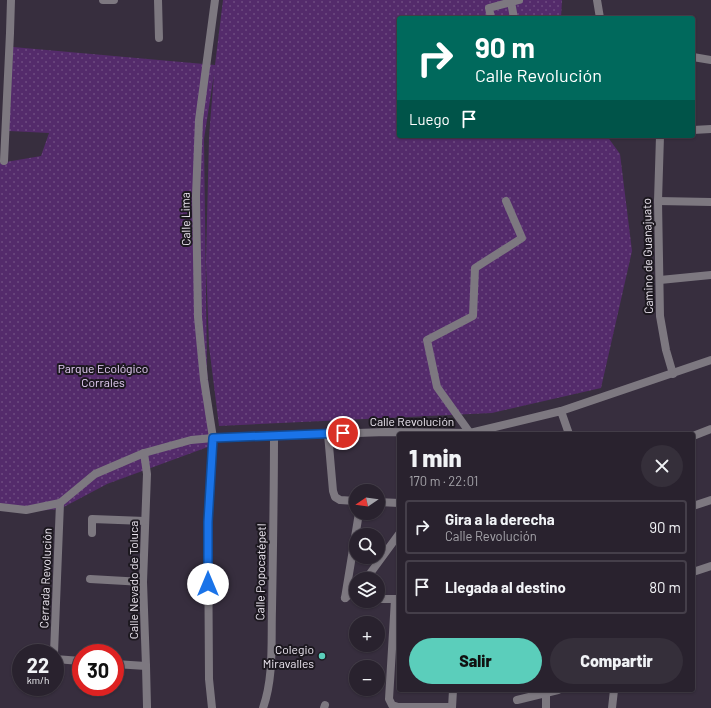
<!DOCTYPE html>
<html lang="es">
<head>
<meta charset="utf-8">
<style>
  :root { --surface:#29222e; --page:#352f3a; --text:#f1f3f6; --muted:#a5a4aa; --line:#453f4a; --accent:#5bcebb }
  body { margin:0; font-family:Barlow,sans-serif; background:var(--page); color:var(--text); height:100vh; display:flex; flex-direction:column; font-size:15px; white-space:nowrap }
  * { box-sizing:border-box; margin:0 }
  p { font-size:13px; color:var(--muted) }
  .icon { flex:none; width:22px; height:22px; fill:none; stroke:currentColor; stroke-width:2; stroke-linecap:round; stroke-linejoin:round }
  .map { position:relative; flex:1; overflow:hidden }
  .details { position:absolute; left:397px; top:432px; width:298px; height:260px; display:flex; flex-direction:column; background:var(--surface); border-radius:4px; box-shadow:0 1px 3px #0004,0 0 0 1px var(--line) }
  .details>* { flex:none }
  .guide { position:absolute; left:397px; top:16px; width:298px; height:122px; border-radius:4px; box-shadow:0 1px 3px #0004,0 0 0 1px var(--line); background:#00695c; color:#fff; overflow:hidden }
  .needle { width:26px; rotate:257deg }
  .buttons { position:absolute; left:349px; top:484px; display:grid; gap:8px }
  .buttons a { display:grid; place-items:center; width:36px; height:36px; border-radius:50%; background:var(--surface); box-shadow:0 1px 3px #0004,0 0 0 1px var(--line); font-size:20px }
  .speed { position:absolute; left:12px; top:644px; display:flex; gap:8px; font-size:20px; font-weight:700; text-align:center }
  .speed>* { display:grid; place-content:center; width:52px; height:52px; border-radius:50%; background:var(--surface); box-shadow:0 1px 3px #0004,0 0 0 1px var(--line); line-height:1 }
  .speed small { font-size:10px; font-weight:400 }
  .speed .limit { border:6px solid #d22; background:#fff; color:#111 }
  .pin { position:absolute; display:grid; place-items:center; width:34px; height:34px; color:#fff; margin:-17px; border:2px solid #fff; border-radius:50%; box-shadow:0 1px 4px #0007 }
  .me { position:absolute; width:44px; margin:-22px; rotate:0deg; stroke-linejoin:round; filter:drop-shadow(0 0 3px #0008) }
  .turn { display:flex; align-items:center; gap:14px; height:84px; padding:0 12px; font-size:18px }
  .turn .icon { width:52px; height:52px; stroke-width:2.5 }
  .turn b { display:block; font-size:28px; line-height:34px }
  .then { display:flex; align-items:center; height:38px; padding:0 12px; background:#0003; gap:8px; font-size:15px }
  .round { display:grid; place-items:center; flex:none; width:42px; height:42px; border-radius:21px; background:var(--page) }
  .summary { display:flex; align-items:center; justify-content:space-between; height:68px; padding:0 12px }
  h1 { font-size:24px; font-weight:800; line-height:30px }
  .primary-button { display:flex; gap:8px; margin-top:auto; padding:8px 12px }
  .primary-button a { flex:1; height:46px; border-radius:24px; background:var(--accent); color:#111; font-size:16px; font-weight:800; line-height:46px; text-align:center }
  .primary-button a+a { background:var(--page); color:var(--text) }
  ul { padding:0; list-style:none }
  li { display:flex; align-items:center; gap:12px; height:54px; margin:0 8px 6px; padding:0 4px; border:2px solid var(--line); border-radius:4px }
  li div { flex:1 }
  li b { display:block; font-size:15px }
  li em { font-style:normal }
  .map>svg:first-child { display:block }
</style>
</head>
<body>
<div class="map">
<svg width="711" height="708" viewBox="0 0 711 708">
  <defs>
    <pattern id="green-dots" width="8" height="8" patternUnits="userSpaceOnUse"><rect width="8" height="8" fill="#542b6b"/><path d="M2 2h.1M6 6h.1" fill="none" stroke="#6d4a80" stroke-width="1.8" stroke-linecap="round"/></pattern>
  </defs>
  <rect width="100%" height="100%" fill="#372e3e"/>
  <polygon fill="url(#green-dots)" points="223,0 562,0 561,18 399,18 399,136 607,136 620,154 632,251 601,388 492,413 219,426 209,346 206,262 209,137 214,74 204,139 207,371 216,444 107,484 60,509 21,512 0,509 0,163 41,156 49,133 9,131 13,47 215,65"/>
  <g fill="none" stroke-linecap="round" stroke-linejoin="round">
    <g stroke="#7d7880" stroke-width="8">
      <polyline points="103,0 114,0"/>
      <polyline points="158,0 159,38"/>
      <polyline points="597,0 600,18"/>
      <polyline points="511,2 514,18"/>
      <polyline points="491,18 489,8 519,0"/>
      <polyline points="693,57 711,60"/>
      <polyline points="693,130 711,129"/>
      <polyline points="660,136 658,201 660,316 666,350 673,374"/>
      <polyline points="4,161 10,33 11,0"/>
      <polyline points="658,201 711,202"/>
      <polyline points="660,280 711,275"/>
      <polyline points="561,411 711,360"/>
      <polyline points="328,434 333,491 335,497 340,500 356,501"/>
      <polyline points="469,434 470,433 437,387 427,340 473,316 475,268 522,238 506,201"/>
      <polyline points="693,436 711,429"/>
      <polyline points="144,453 147,474 143,582 146,666 147,706 147,708"/>
      <polyline points="378,502 399,503"/>
      <polyline points="693,506 711,500"/>
      <polyline points="92,533 92,519 145,521"/>
      <polyline points="693,572 711,566"/>
      <polyline points="90,579 143,582"/>
      <polyline points="366,579 399,534"/>
      <polyline points="345,598 359,513"/>
      <polyline points="345,598 356,590"/>
      <polyline points="378,599 399,599"/>
      <polyline points="395,599 389,699 392,705 398,707 452,707"/>
      <polyline points="54,653 60,503"/>
      <polyline points="55,659 81,661"/>
      <polyline points="115,664 146,666"/>
      <polyline points="546,693 546,708"/>
      <polyline points="517,700 558,690"/>
      <polyline points="212,708 209,679 208,522 213,438"/>
      <path d="M263,708C274,677 271,641 272,609C273,551 274,493 274,435"/>
      <polyline points="324,708 325,705"/>
      <polyline points="452,708 453,690"/>
    </g>
    <g stroke="#7d7880" stroke-width="8">
      <polyline points="213,438 204,380 198,317 196,196 199,120 215,0"/>
      <polyline points="0,507 26,510 60,503 95,474 144,453 191,440 213,438 328,434 386,432 470,433 561,411 569,434"/>
      <polyline points="612,708 614,690"/>
    </g>
  </g>
  <g fill="none" stroke-linecap="round" stroke-linejoin="round">
    <defs>
      <polyline id="route" points="208,584 208,522 213,438 343,433"/>
    </defs>
    <use href="#route" stroke="#114b97" stroke-width="10"/>
    <use href="#route" stroke="#1a73e8" stroke-width="7"/>
  </g>
  <circle fill="#5bcebb" stroke="#1c181f" stroke-width="1.5" cx="322" cy="656" r="4"/>
  <g text-anchor="middle" dominant-baseline="central" stroke-width="4" stroke-linejoin="round" paint-order="stroke">
    <g font-size="12" fill="#ece6f0" stroke="#1c181f">
      <text transform="translate(185 219) rotate(-91)">Calle Lima</text>
      <text transform="translate(647 256) rotate(-91)">Camino de Guanajuato</text>
      <text x="412" y="421">Calle Revolución</text>
      <text transform="translate(260 572) rotate(-89)">Calle Popocatépetl</text>
      <text transform="translate(45 578) rotate(-88)">Cerrada Revolución</text>
      <text transform="translate(133 580) rotate(-90)">Calle Nevado de Toluca</text>
    </g>
    <g font-size="12" fill="#e5cef5" stroke="#1c181f">
      <text x="103" y="368">Parque Ecológico<tspan x="103" dy="14">Corrales</tspan></text>
    </g>
    <g font-size="12" fill="#ece6f0" stroke="#1c181f" text-anchor="end">
      <text x="314" y="649">Colegio<tspan x="314" dy="14">Miravalles</tspan></text>
    </g>
  </g>
</svg>
<div class="buttons">
<a><svg class="needle" viewBox="-14 -14 28 28"><path d="M0-13l5 13h-10z" fill="#e53935"/><path d="M0 13l5-13h-10z" fill="#a5a4aa"/></svg></a>
<a><svg class="icon" aria-label="search" viewBox="0 0 24 24"><circle cx="10" cy="10" r="6"/><path d="M15 15l6 6"/></svg></a>
<a><svg class="icon" aria-label="layers" viewBox="0 0 24 24"><path d="M12 4l9 5-9 5-9-5zM3 14l9 5 9-5"/></svg></a>
<a>+</a>
<a>−</a>
</div>
<div class="speed"><div>22<small>km/h</small></div><div class="limit">30</div></div>
<div class="pin" style="left:343px;top:433px;background:#d93025"><svg class="icon" aria-label="arrive" viewBox="0 0 24 24"><path d="M6 21V4h12l-3 4 3 4H6"/></svg></div>
<svg class="me" style="left:208px;top:584px" viewBox="-20 -20 40 40"><circle r="19" fill="#fff"/><path d="M0-13L10 11 0 6-10 11z" fill="#1a73e8"/></svg>
<div class="guide">
<div class="turn"><svg class="icon" aria-label="right" viewBox="0 0 24 24"><path d="M7 20v-9h11M14 6l5 5-5 5"/></svg><div><b>90 m</b>Calle Revolución</div></div>
<div class="then">Luego<svg class="icon" aria-label="arrive" viewBox="0 0 24 24"><path d="M6 21V4h12l-3 4 3 4H6"/></svg></div>
</div>
<section class="details">
<div class="summary"><div><h1>1 min</h1><p>170 m · 22:01</p></div><a class="round"><svg class="icon" aria-label="close" viewBox="0 0 24 24"><path d="M6 6l12 12M18 6L6 18"/></svg></a></div>
<ul>
<li><svg class="icon" aria-label="right" viewBox="0 0 24 24"><path d="M7 20v-9h11M14 6l5 5-5 5"/></svg><div><b>Gira a la derecha</b><p>Calle Revolución</p></div><em>90 m</em></li>
<li><svg class="icon" aria-label="arrive" viewBox="0 0 24 24"><path d="M6 21V4h12l-3 4 3 4H6"/></svg><div><b>Llegada al destino</b></div><em>80 m</em></li>
</ul>
<div class="primary-button"><a>Salir</a><a>Compartir</a></div>
</section>
</div>
</body>
</html>
